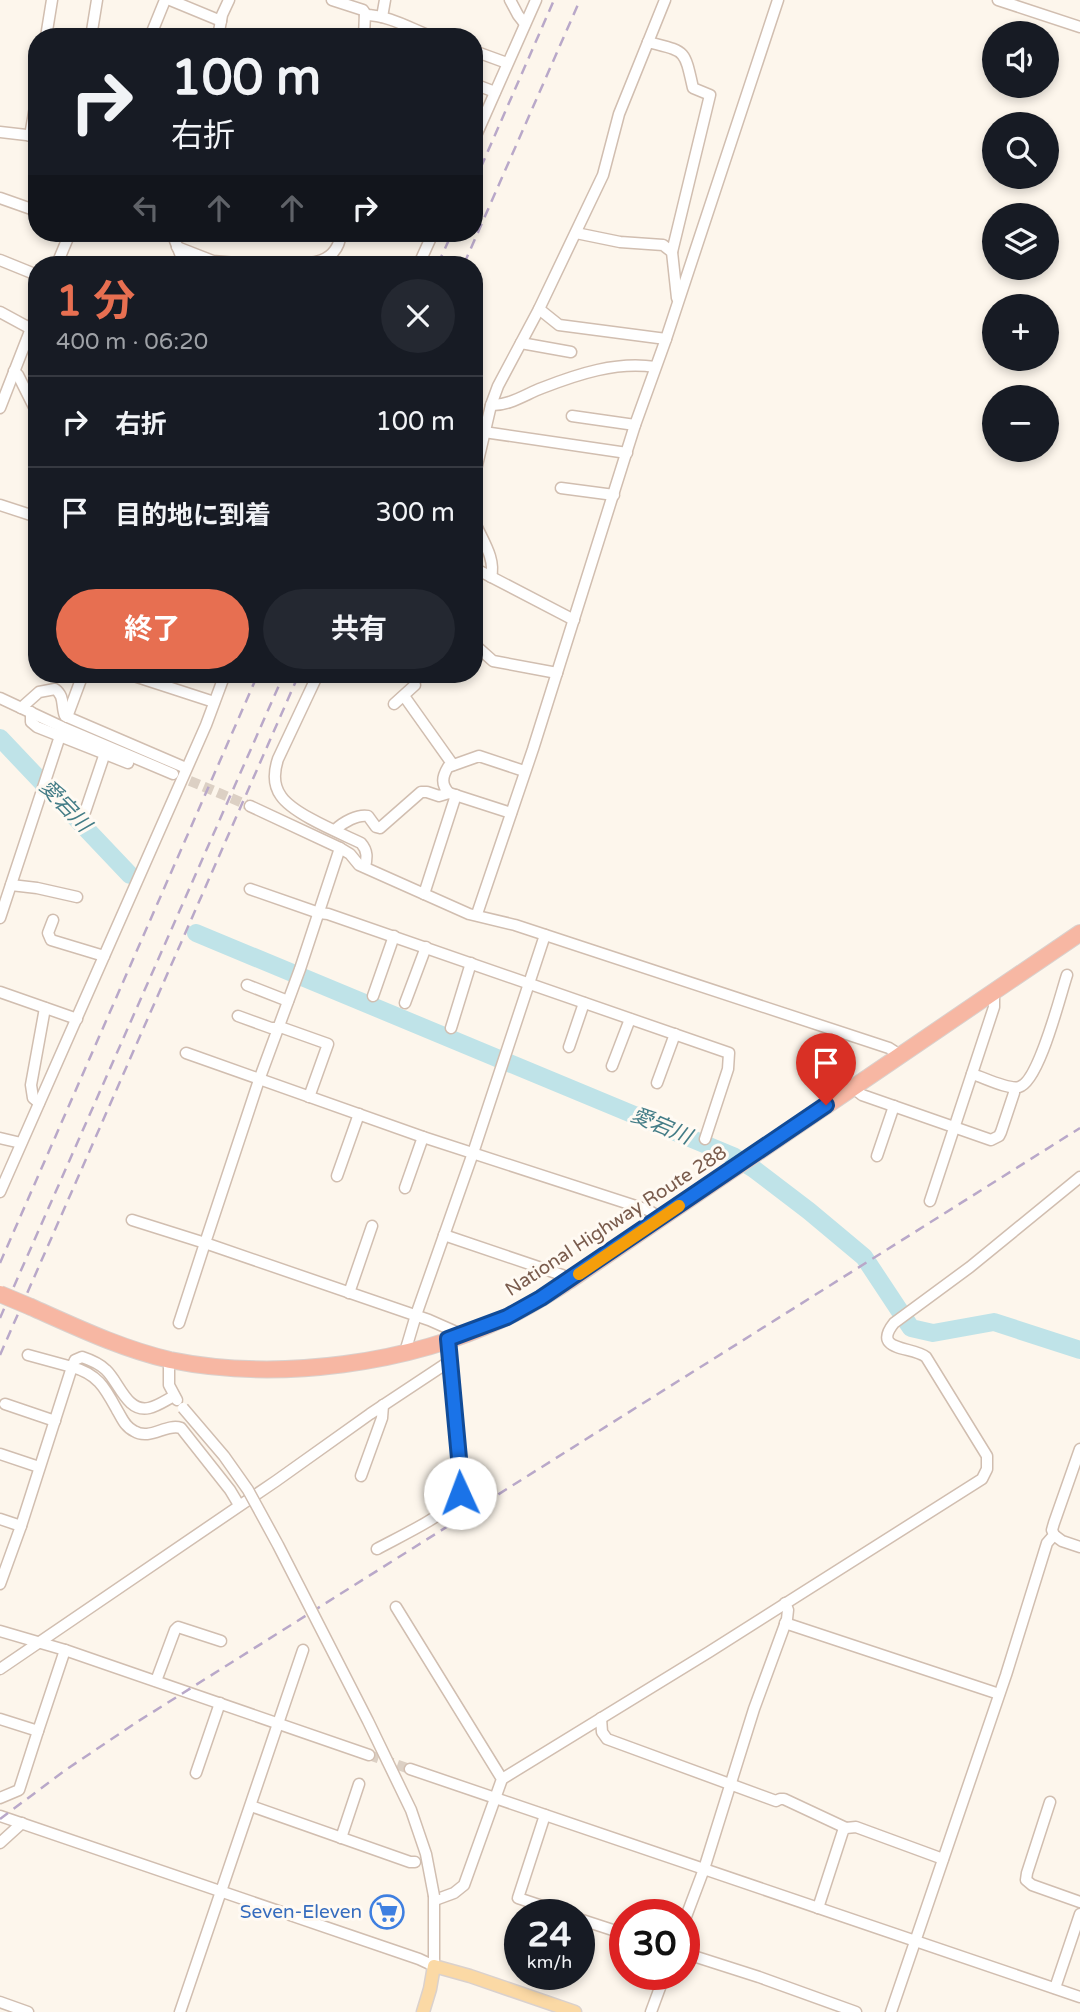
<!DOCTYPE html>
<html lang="ja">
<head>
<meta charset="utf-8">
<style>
  :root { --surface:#171b24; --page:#242831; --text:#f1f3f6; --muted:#9ea1a6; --line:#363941; --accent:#e76f51 }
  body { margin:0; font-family:"Varela Round","Noto Sans JP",sans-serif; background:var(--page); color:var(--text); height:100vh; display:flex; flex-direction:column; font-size:26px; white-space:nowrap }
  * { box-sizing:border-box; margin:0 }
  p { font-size:23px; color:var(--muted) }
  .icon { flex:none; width:38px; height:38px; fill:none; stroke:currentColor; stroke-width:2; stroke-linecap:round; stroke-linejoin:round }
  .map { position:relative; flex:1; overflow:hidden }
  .sheet { position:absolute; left:28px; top:256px; width:455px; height:427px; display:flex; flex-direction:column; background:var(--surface); border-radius:28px; box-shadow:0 4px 10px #0003 }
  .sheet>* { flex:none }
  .banner { position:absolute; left:28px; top:28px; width:455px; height:214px; border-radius:28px; box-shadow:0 4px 10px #0003; background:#171b24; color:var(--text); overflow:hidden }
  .controls { position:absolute; left:982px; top:21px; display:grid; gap:14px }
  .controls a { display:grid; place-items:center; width:77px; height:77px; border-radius:50%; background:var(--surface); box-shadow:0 4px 10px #0003; font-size:35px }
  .speed { position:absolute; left:504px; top:1899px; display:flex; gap:14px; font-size:35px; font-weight:700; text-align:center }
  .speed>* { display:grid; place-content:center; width:91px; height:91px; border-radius:50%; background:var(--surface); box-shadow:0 4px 10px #0003; line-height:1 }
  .speed small { font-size:18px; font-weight:400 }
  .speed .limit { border:10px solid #d22; background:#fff; color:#111 }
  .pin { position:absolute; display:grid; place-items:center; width:60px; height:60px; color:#fff; margin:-72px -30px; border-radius:50% 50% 50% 0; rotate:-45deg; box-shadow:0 0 7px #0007 }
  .pin .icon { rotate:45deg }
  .me { position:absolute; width:77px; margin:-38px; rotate:358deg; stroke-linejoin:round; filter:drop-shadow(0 0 5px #0008) }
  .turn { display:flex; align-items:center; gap:24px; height:147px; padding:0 28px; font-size:32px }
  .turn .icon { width:91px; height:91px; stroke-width:2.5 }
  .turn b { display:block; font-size:49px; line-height:60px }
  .lanes { display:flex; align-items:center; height:66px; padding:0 28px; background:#0003; justify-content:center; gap:35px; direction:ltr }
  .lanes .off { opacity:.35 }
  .round { display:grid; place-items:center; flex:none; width:74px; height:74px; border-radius:37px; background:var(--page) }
  .overview { display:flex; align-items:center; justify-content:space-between; height:119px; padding:0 28px }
  h1 { font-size:42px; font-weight:700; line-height:52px; color:var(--accent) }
  .button { display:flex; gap:14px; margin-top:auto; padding:14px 28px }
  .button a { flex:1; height:80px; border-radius:42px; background:var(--accent); color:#fff; font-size:28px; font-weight:700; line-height:80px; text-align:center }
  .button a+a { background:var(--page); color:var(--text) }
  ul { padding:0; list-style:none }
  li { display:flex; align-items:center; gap:21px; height:91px; padding:0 28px; border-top:2px solid var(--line) }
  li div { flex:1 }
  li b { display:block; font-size:26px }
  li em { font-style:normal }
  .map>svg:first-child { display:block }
</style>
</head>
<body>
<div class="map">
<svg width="1080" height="2012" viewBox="0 0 1080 2012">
  <rect width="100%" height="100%" fill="#fdf6ec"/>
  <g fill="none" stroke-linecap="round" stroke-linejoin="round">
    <g stroke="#bfe3e8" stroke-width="18">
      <polyline points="0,738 130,875"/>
      <polyline points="196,933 733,1156 754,1169 809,1211 864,1257 911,1328 933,1333 994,1322 1080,1350"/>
    </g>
    <g stroke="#dcd0c4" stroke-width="10" stroke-dasharray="10 5" stroke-linecap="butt">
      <polyline points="176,775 250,806"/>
      <polyline points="369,1755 410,1769"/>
    </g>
    <defs>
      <g id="minor">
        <polyline points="170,0 221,21"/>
        <polyline points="332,0 363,10 365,13 364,37"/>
        <polyline points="510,0 518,15 525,24"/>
        <polyline points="998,0 1080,27"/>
        <path d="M365,15C389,15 411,29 433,37"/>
        <polyline points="382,17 385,0"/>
        <polyline points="46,37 52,0"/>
        <polyline points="91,37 97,0"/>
        <polyline points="150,37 165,0"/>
        <polyline points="218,37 222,15 229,0"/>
        <path d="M648,42C686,52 684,48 693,88L710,95L672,252"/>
        <polyline points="474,51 507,63"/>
        <polyline points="474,84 495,92"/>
        <polyline points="0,132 35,136"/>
        <polyline points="30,136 37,95"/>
        <polyline points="474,140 536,0"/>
        <polyline points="0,198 37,211"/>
        <polyline points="172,233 181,256 188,264"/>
        <polyline points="576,233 620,242 663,245 672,252 677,298"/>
        <polyline points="177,247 213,261 248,264"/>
        <polyline points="0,260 37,275"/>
        <polyline points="57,264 70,233"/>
        <path d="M271,264C300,263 337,270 341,233"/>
        <polyline points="419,264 433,233"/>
        <polyline points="539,309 559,325 666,339"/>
        <polyline points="0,312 35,331"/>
        <polyline points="521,343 571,352"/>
        <polyline points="14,371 18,375 37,413"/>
        <path d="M491,405C509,406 526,394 542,388C578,374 617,361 655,367"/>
        <polyline points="0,408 37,313"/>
        <polyline points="572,416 635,425"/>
        <polyline points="484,432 627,453"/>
        <polyline points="474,478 491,405 498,386 539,309 603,175 619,114 665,0"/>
        <polyline points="561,488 614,495"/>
        <polyline points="0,505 37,517"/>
        <path d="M474,520C481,539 496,557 491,577"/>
        <polyline points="474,568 574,620"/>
        <polyline points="474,644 493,661 557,673"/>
        <polyline points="128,674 214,702"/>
        <path d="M318,674L278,759C274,771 273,785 281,796C293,814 340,833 361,843C368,851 367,858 365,867"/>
        <polyline points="404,696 453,765"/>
        <polyline points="0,698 62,727 173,774"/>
        <polyline points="394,704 415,685"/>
        <path d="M21,708L39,692L55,689C65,696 61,706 65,716L186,768"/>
        <polyline points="31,712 31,722 37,727 128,763"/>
        <polyline points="67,717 83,674"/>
        <polyline points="250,806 340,848 350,854 359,865 469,914 515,925 889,1048 900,1055"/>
        <polyline points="85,812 105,753"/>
        <path d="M511,813L449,793C441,784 442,777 448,767L479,756L524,771"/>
        <path d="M335,830C343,822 358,814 368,816L376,827L380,828L421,792H427L439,796L449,793"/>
        <polyline points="340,848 300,969 259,1080 205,1243 429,1320 463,1335"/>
        <polyline points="11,885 37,888 77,897"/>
        <polyline points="250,889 319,913 328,914 729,1053 728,1069 705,1139"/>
        <polyline points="424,894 456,795"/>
        <polyline points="477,914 533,749 635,425 666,339 778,0"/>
        <polyline points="0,918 60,736"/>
        <polyline points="53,920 48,933 51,940 104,956"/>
        <polyline points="247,985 288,1001"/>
        <polyline points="0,992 77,1019"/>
        <polyline points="373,996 394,936"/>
        <polyline points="405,1003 426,947"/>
        <polyline points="238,1016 271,1028 283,1028 328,1044 309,1097"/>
        <polyline points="451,1028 471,963"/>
        <polyline points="569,1047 584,1003"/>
        <polyline points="186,1053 423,1137 648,1210 661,1218"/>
        <polyline points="612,1066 630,1019"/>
        <path d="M972,1074C983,1077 1008,1090 1019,1087C1039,1082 1060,996 1067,975"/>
        <polyline points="657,1083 675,1034"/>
        <polyline points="852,1087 862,1095 991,1140 999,1136 1001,1132 1014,1093 1014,1088"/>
        <polyline points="39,1103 33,1098 31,1085 45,1008"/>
        <polyline points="0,1138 21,1143"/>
        <polyline points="877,1156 894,1106"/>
        <polyline points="337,1176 359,1114"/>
        <polyline points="405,1188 423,1137"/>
        <polyline points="0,1192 206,725 225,674"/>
        <polyline points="930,1201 994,1007 994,992"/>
        <polyline points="132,1220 205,1243 179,1323"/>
        <polyline points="444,1235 562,1275 569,1281"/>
        <polyline points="349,1293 372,1226"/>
        <polyline points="405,1352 416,1315 473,1153 545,935"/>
        <polyline points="169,1359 169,1385 177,1400"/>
        <path d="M174,1396C166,1400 158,1406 149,1408C127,1413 119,1382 106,1370C99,1363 91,1360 82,1357L75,1360L72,1367C98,1374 105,1388 117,1410C122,1418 125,1427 134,1431C150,1441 166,1423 181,1428L230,1490L239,1505"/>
        <polyline points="5,1404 55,1421"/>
        <polyline points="0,1454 39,1467"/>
        <polyline points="361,1476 382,1418 383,1405"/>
        <polyline points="0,1519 21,1526 0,1584"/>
        <polyline points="21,1526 72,1367 28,1355"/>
        <polyline points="1054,1535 1062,1541 1080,1547"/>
        <path d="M377,1549C397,1538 442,1517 455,1501C460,1495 460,1488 461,1480L448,1339"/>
        <polyline points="396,1607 502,1779 464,1885 454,1893 435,1900"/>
        <polyline points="785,1623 999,1694"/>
        <polyline points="0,1631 65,1650 369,1755"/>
        <polyline points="0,1669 276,1481 370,1414 450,1361"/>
        <polyline points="156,1681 175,1630 178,1627 221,1641"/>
        <polyline points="601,1718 602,1732 607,1739 776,1801 780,1799 784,1799 846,1828"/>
        <polyline points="0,1719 38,1731 65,1650"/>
        <polyline points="410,1769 1080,1997"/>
        <polyline points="196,1773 220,1703"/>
        <path d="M502,1779L709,1652L982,1479L987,1469V1456L926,1357C913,1346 871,1352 894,1323L970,1267L1080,1177"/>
        <polyline points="0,1798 19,1790 38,1731"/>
        <polyline points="1050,1802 1027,1873 1026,1880 1032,1885 1080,1902"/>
        <polyline points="251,1806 410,1862 415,1862"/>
        <polyline points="545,1815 518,1898 566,1914"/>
        <polyline points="0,1816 419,1959 434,1966 434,1896"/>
        <polyline points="341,1838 359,1784"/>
        <polyline points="0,1843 22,1823"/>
        <polyline points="818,1908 843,1831 846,1828 856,1827 943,1859"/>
        <polyline points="579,1919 625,1934"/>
        <polyline points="684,1922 704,1869 754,1709 787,1619 788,1610 785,1603"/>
        <polyline points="684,1953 759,1977 856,2012"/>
        <polyline points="1055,1988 1080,1914"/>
        <polyline points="0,2002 28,2012"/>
        <polyline points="180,2012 303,1650"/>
        <polyline points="651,2012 665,1974"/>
        <polyline points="891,2012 1006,1675 1047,1543 1054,1535 1052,1530 1054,1523 1080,1449"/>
      </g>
      <polyline id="major" points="423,2012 430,1989 434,1966 470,1976 575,2012"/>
      <path id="highway" d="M31,1307C76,1327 122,1349 170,1360C279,1382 410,1364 509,1316C530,1306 550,1293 569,1281L1080,933"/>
    </defs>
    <use href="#minor" stroke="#d1beb0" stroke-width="13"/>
    <use href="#major" stroke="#dad1cd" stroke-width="15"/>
    <use href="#highway" stroke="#dad1cd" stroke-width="18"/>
    <use href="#minor" stroke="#fff" stroke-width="10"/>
    <use href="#major" stroke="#fbd9a5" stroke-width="12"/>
    <use href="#highway" stroke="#f7b7a3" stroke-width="16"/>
    <g stroke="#b9a8c9" stroke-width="2.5" stroke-dasharray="10 7" stroke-linecap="butt">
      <polyline points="474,183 554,0"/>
      <polyline points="438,264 452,233"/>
      <polyline points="464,264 580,0"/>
      <polyline points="0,1263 258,674"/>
      <polyline points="0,1318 284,674"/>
      <polyline points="0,1355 299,674"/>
      <polyline points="0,1819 67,1769 137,1722 1080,1128"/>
    </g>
    <defs>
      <polyline id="minor-bridge" points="183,1408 224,1456 248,1490 278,1545 368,1721 411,1810 426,1854 434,1896"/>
      <polyline id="highway-bridge" points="0,1294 31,1307"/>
    </defs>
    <use href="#minor-bridge" stroke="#d1beb0" stroke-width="13" stroke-linecap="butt"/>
    <use href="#highway-bridge" stroke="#dad1cd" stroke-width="18" stroke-linecap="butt"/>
    <use href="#minor-bridge" stroke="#fff" stroke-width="10"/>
    <use href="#highway-bridge" stroke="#f7b7a3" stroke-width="16"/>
  </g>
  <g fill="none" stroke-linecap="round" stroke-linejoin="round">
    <defs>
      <polyline id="route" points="460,1493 461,1480 448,1339 507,1317 541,1298 826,1105"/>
    </defs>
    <use href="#route" stroke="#114b97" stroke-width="18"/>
    <use href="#route" stroke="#1a73e8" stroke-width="12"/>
    <polyline stroke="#f59e0b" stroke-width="12" points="579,1274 679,1206"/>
  </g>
  <defs>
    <symbol id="supermarket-ring" viewBox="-11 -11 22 22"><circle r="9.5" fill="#fffaf3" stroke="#3f7fe0" stroke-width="1.5"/><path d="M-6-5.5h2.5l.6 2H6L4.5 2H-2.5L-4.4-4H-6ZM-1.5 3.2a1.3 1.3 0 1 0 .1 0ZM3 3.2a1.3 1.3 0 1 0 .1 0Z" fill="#3f7fe0"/></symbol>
  </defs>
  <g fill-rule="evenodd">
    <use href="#supermarket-ring" x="368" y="1893" width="38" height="38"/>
  </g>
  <g text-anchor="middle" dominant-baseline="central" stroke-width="6" stroke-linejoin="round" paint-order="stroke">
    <g font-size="19" fill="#7a5c4d" stroke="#fffaf3">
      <text transform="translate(616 1221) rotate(-33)">National Highway Route 288</text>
    </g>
    <g font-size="19" fill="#366cbe" stroke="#fffaf3" text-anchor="end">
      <text x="362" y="1912">Seven-Eleven</text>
    </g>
    <g font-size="21" font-style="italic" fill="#437c86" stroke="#fffaf3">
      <text transform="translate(65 806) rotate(46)">愛宕川</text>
      <text transform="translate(661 1126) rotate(23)">愛宕川</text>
    </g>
  </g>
</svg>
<div class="controls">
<a><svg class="icon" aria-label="sound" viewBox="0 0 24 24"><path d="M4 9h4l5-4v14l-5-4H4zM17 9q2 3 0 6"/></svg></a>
<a><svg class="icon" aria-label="search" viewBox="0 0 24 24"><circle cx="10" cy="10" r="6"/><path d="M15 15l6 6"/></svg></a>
<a><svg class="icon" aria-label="layers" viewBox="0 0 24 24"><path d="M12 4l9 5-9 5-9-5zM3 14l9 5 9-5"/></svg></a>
<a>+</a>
<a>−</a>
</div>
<div class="speed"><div>24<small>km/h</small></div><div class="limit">30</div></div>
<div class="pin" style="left:826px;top:1105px;background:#d93025"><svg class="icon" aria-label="arrive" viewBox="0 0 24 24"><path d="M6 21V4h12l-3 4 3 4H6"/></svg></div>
<svg class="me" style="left:460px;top:1493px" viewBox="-20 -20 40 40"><circle r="19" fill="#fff"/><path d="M0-13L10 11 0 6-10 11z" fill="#1a73e8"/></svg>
<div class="banner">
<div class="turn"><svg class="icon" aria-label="right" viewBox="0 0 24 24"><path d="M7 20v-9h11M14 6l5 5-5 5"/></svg><div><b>100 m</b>右折</div></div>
<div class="lanes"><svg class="icon off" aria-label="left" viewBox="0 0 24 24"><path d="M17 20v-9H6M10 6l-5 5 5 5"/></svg><svg class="icon off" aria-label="ahead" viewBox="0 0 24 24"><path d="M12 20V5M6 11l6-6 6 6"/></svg><svg class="icon off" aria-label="ahead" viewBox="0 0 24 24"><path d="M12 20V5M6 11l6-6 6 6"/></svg><svg class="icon" aria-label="right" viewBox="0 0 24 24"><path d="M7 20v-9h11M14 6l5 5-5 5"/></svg></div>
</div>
<section class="sheet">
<div class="overview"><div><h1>1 分</h1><p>400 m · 06:20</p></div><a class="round"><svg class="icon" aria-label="close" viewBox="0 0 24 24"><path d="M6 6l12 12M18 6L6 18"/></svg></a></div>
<ul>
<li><svg class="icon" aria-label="right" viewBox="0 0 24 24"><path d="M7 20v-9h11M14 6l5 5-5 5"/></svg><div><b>右折</b></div><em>100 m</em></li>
<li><svg class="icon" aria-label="arrive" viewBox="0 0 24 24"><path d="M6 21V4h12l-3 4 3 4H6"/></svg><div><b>目的地に到着</b></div><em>300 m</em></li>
</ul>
<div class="button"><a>終了</a><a>共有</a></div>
</section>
</div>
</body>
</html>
